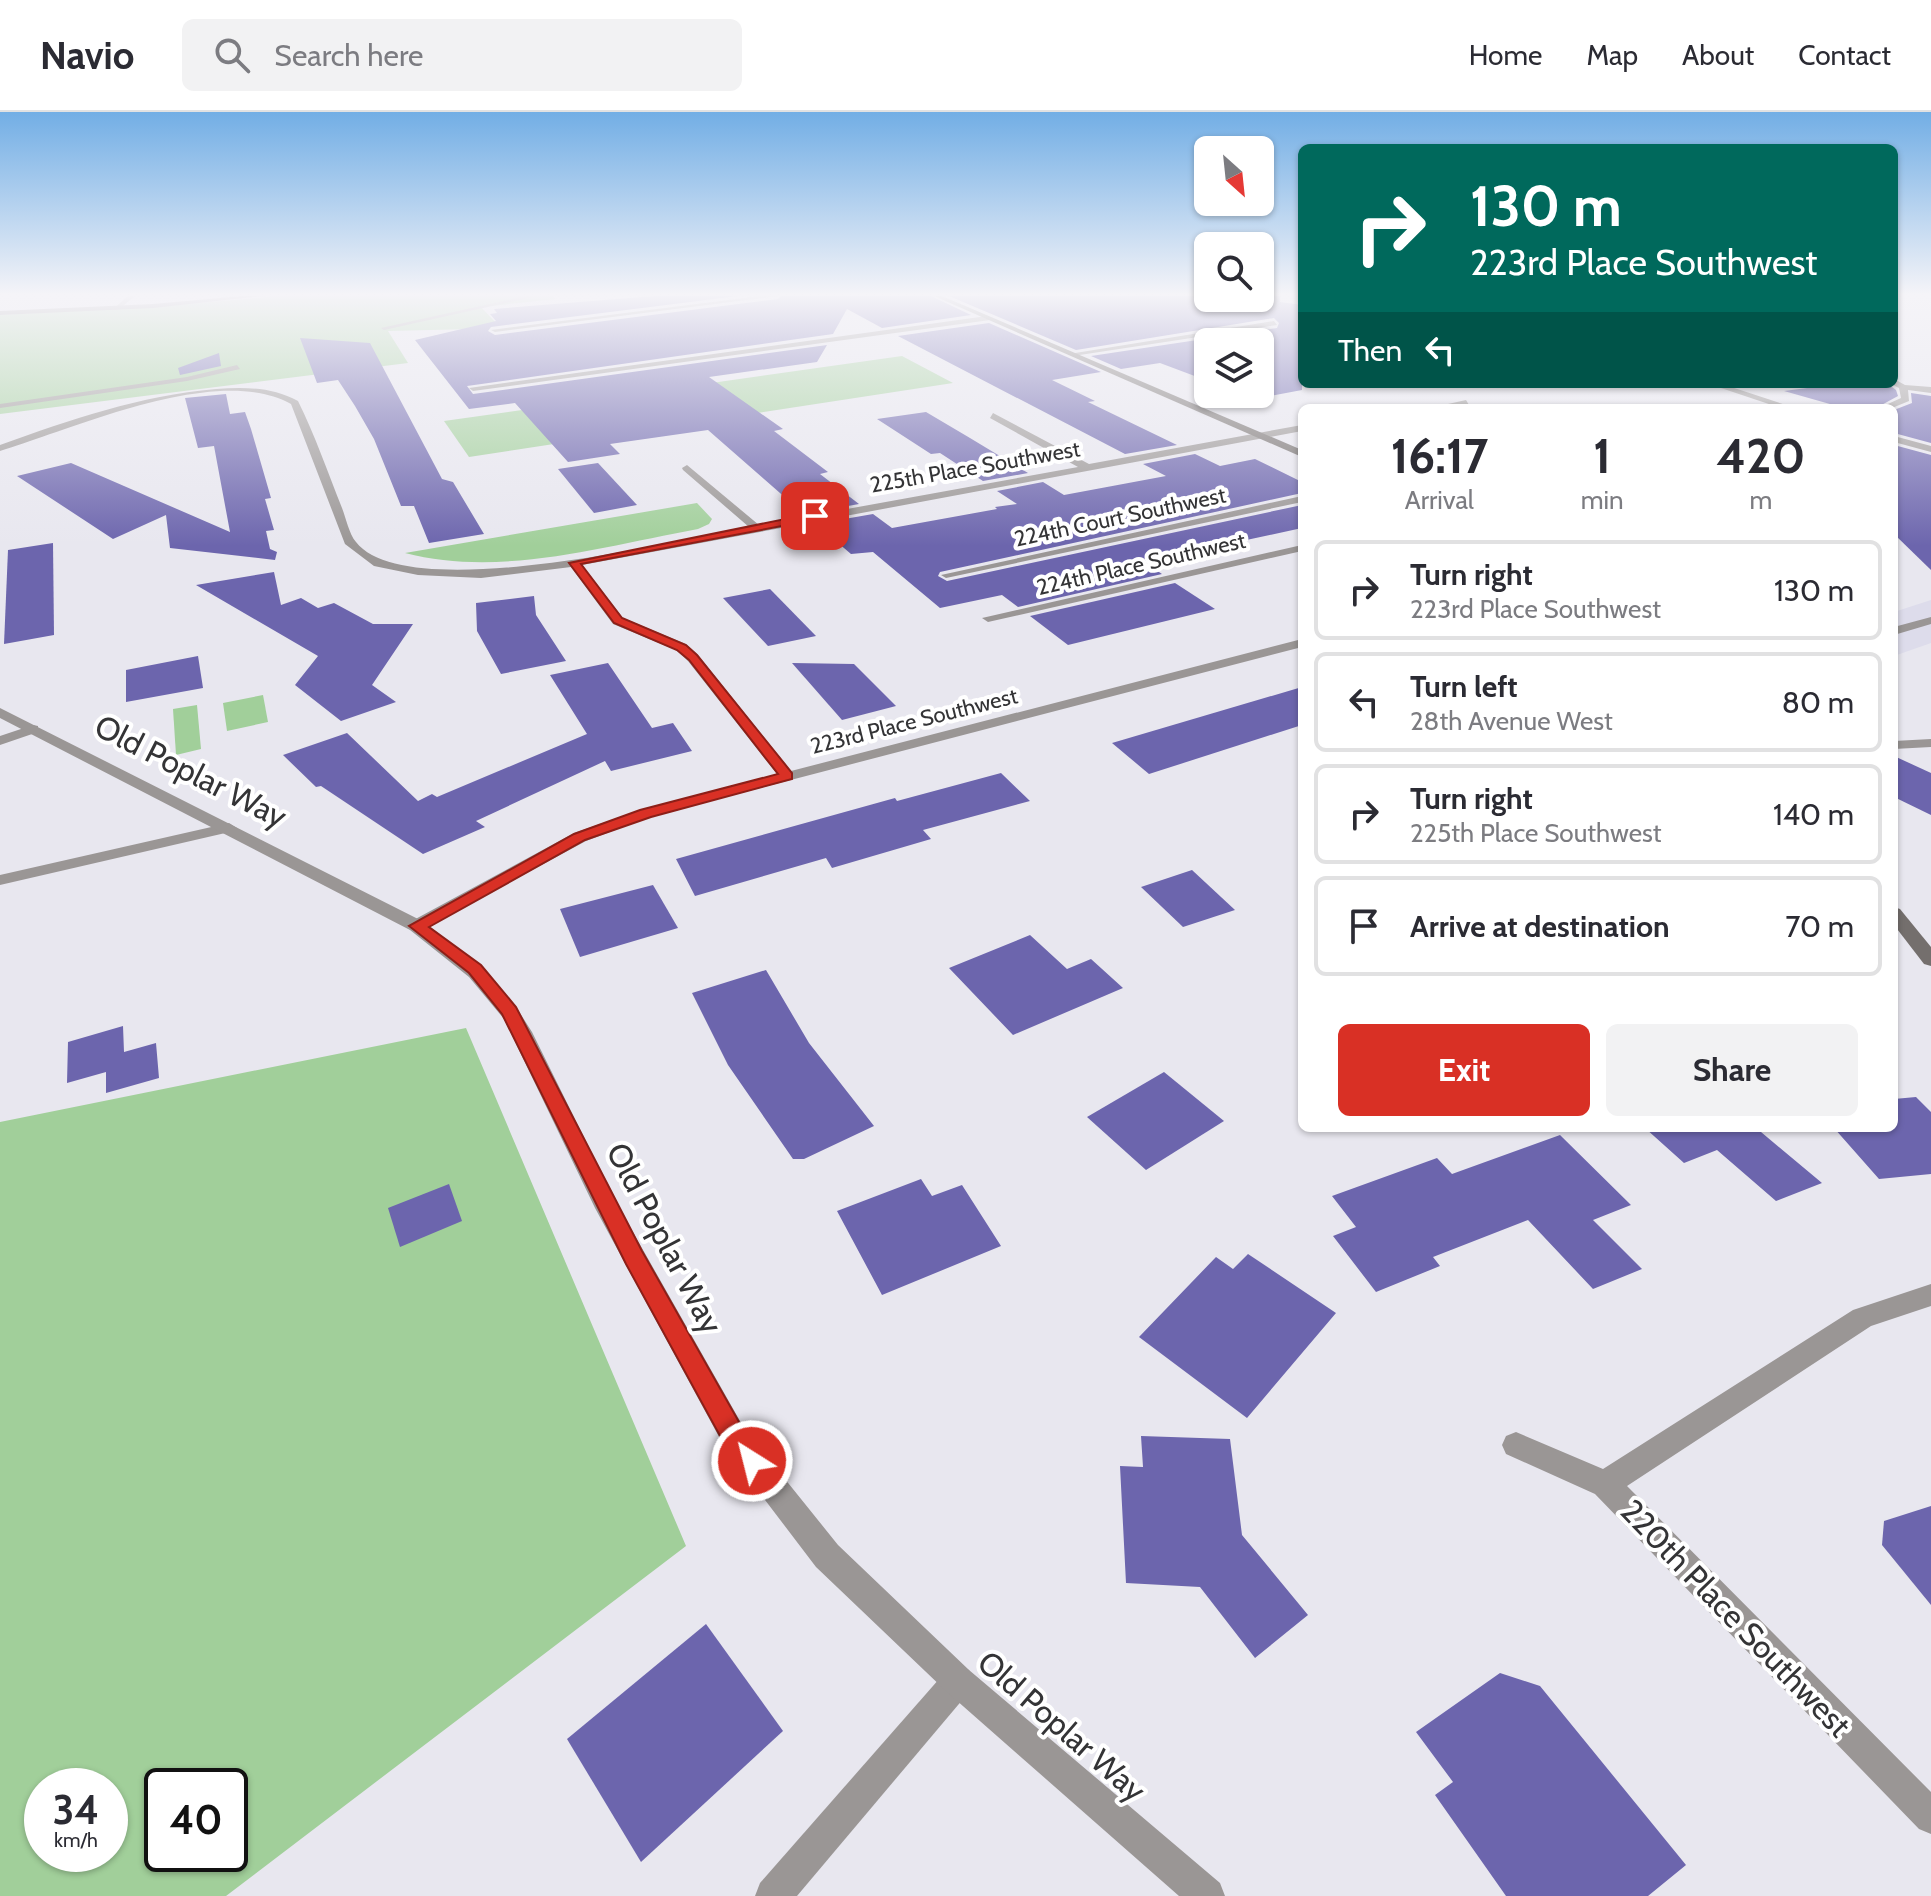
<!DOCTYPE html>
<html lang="en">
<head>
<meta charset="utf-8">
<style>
  :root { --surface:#fff; --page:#f2f2f3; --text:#2b2b33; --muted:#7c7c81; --line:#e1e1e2; --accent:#d93025 }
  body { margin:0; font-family:Cabin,sans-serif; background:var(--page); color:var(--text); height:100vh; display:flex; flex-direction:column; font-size:30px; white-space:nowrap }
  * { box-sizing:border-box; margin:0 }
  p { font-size:26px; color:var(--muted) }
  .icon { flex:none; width:44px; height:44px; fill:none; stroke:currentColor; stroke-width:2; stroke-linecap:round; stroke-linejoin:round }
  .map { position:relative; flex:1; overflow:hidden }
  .panel { position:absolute; left:1298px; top:292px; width:600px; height:728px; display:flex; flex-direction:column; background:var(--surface); border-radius:12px; box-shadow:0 2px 6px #0004 }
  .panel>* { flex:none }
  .guide { position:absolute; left:1298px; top:32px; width:600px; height:244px; border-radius:12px; box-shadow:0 2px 6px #0004; background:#00695c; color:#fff; overflow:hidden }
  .needle { width:52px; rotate:153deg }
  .buttons { position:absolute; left:1194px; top:24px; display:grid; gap:16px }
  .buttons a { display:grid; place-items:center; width:80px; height:80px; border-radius:12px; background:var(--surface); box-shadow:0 2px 6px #0004; font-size:40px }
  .speed { position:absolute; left:24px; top:1656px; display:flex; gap:16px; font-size:40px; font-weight:700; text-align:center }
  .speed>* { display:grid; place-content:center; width:104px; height:104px; border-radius:50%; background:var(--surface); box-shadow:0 2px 6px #0004; line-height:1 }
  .speed small { font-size:20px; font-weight:400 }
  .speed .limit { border:4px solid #111; border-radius:12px; background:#fff; color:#111 }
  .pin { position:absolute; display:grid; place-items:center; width:68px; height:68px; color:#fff; margin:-34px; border-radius:16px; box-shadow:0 4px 12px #0006 }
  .me { position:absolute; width:88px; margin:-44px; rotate:324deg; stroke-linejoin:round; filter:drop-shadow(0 0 6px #0008) }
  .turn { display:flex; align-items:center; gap:28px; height:168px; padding:0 40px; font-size:36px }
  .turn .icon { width:104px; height:104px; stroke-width:2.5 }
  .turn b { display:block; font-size:56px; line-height:68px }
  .then { display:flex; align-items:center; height:76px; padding:0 40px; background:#0003; gap:16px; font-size:30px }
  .eta { display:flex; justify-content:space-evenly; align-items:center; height:136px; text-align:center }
  .eta b { font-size:48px; font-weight:700; line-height:56px }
  .button { display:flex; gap:16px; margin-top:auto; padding:16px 40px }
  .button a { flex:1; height:92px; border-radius:12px; background:var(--accent); color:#fff; font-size:32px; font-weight:700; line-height:92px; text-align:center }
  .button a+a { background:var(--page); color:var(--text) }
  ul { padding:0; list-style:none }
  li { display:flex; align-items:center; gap:24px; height:100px; margin:0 16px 12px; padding:0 24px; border:4px solid var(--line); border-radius:12px }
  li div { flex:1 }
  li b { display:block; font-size:30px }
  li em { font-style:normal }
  header { display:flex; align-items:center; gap:48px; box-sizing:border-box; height:112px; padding:0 40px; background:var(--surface); border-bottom:2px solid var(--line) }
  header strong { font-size:38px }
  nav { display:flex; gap:44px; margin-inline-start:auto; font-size:28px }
  .search { width:560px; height:72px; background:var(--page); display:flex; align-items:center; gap:20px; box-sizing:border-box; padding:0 28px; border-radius:12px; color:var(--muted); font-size:30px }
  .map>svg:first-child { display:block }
</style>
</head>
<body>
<header>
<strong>Navio</strong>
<div class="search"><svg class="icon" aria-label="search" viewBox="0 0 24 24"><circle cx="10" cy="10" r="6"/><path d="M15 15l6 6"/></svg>Search here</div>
<nav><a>Home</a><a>Map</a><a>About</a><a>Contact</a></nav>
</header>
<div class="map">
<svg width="1931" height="1784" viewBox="0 0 1931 1784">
  <rect width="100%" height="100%" fill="#e8e7ef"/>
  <polygon fill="#dddceb" points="1931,488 1931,531 1894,544 1894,500"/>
  <g fill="#a1cf9a" fill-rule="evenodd">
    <polygon points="280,184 552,184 556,187 481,195 497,212 473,217 388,219 408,251 0,302 0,203 164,194"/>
    <polygon points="902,244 953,271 469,345 444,309"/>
    <path d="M697,391L712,407L709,412L698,417C604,434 501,466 405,441Z"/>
    <polygon points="263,583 268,610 227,619 223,591"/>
    <polygon points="197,593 201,637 176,643 173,597"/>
    <path d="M466,916L686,1434L226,1784H0V1010ZM42,1674H110V1742H42ZM162,1674H230V1742H162Z"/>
  </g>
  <g fill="#6c65ad">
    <polygon points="654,184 738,184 491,215 488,219 495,223 778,187 781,184 931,184 971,203 882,216 847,197 833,222 467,274 473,282 827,233 817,250 709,265 783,317 774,319 828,360 820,362 859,392 804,402 708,318 610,332 620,342 568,350 515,291 469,297 415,228 496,209 490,202 497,201 494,197"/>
    <polygon points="949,184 1280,184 1280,190 1302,193 1302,278 1264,285 1242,282 1260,282 1260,230 1208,230 1208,269 1160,251 1121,257 1091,244 1277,216 1279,211 1274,206 1076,238"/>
    <polygon points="989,211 1101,260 1052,268 1095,289 1088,290 1177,333 1125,342 898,224"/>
    <polygon points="300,226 370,231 442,367 453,370 484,422 429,431 414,394 401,394 374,327 355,294 338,268 317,271"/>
    <polygon points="219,241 221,254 180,263 178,256"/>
    <polygon points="1838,272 1888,272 1896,278 1898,284 1876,296 1844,296 1784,279"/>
    <polygon points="1911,281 1931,284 1931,331 1894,321 1894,298 1912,291"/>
    <polygon points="226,282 230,302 245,300 251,317 271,386 265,387 274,418 266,419 270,437 277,440 275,448 170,436 166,403 113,427 17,364 71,351 230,420 214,334 198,336 185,286"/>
    <polygon points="926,300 970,326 1028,361 983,369 940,341 931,342 877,307"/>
    <polygon points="1894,333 1931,343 1931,458 1894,422"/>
    <polygon points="1195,342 1220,354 1255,347 1302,370 1302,381 940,460 938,464 947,469 1302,393 1302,416 1144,450 1162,462 1018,495 1002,483 940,496 873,440 851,442 816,412 873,402 892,416 997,397 995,395 1017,392 997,379 1043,370 1064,383 1166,364 1143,352"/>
    <polygon points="598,351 637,393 594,401 558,357"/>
    <polygon points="53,431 54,523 4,532 8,438"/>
    <polygon points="274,460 281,493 301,486 318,496 334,491 373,512 413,512 372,573 396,590 341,609 295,573 318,544 196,473"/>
    <polygon points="1175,471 1215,497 1068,533 1030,504"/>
    <polygon points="770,477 816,524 768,534 723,486"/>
    <polygon points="534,484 536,503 566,549 501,562 477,519 476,491"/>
    <polygon points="198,544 203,576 126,590 126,558"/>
    <polygon points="608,551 652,616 673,611 692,639 611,659 605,649 476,709 485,715 423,742 321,674 316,675 283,643 347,621 418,689 432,682 437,685 587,622 550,563"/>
    <polygon points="792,551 854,552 896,594 842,608"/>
    <polygon points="1302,575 1302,613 1149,662 1112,631"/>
    <polygon points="1894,644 1931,661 1931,703 1894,685"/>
    <polygon points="1001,661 1030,689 923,718 931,727 832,756 826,746 695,784 676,747 895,686 897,689"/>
    <polygon points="1192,758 1235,798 1183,815 1141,775"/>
    <polygon points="653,773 678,816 580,845 560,797"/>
    <polygon points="1030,823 1067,857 1091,847 1123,876 1013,923 949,856"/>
    <polygon points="766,858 809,931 874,1014 804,1047 793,1047 728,953 692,881"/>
    <polygon points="123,914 124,940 156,931 159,966 106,981 106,960 67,971 68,930"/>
    <polygon points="1164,960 1224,1009 1146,1058 1087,1005"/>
    <polygon points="1916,985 1931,1000 1931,1062 1879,1067 1834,1016 1894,1016 1894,987"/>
    <polygon points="1645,1016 1768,1016 1761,1020 1822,1071 1776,1089 1717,1038 1684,1051"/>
    <polygon points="1560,1023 1631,1093 1593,1108 1642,1157 1593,1177 1528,1108 1433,1145 1440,1154 1376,1180 1333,1124 1356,1115 1332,1084 1437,1046 1452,1062"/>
    <polygon points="921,1067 932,1084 962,1073 1001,1134 882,1183 837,1099"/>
    <polygon points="449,1072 462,1109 400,1135 388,1096"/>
    <polygon points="1248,1142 1336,1201 1247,1306 1139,1225 1216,1145 1233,1157"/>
    <polygon points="1141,1324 1230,1327 1242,1423 1308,1503 1255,1546 1200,1475 1126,1471 1120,1354 1143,1355"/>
    <polygon points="1931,1394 1931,1493 1882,1433 1884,1409"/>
    <polygon points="706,1512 783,1619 641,1750 567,1627"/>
    <polygon points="1500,1561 1540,1574 1686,1753 1648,1784 1506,1784 1435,1683 1453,1670 1416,1620"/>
  </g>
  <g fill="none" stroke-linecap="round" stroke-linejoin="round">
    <g fill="#9a9695" fill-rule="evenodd">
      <polygon points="526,184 537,184 384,218 381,216"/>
      <polygon points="237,253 240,257 187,269 0,296 0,292 187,265"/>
      <polygon points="1302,384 1302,390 946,466 941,463"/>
      <polygon points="1931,505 1931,512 1894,523 1894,515"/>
      <polygon points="33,613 38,614 38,620 0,633 0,624"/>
      <polygon points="1931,627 1931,635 1894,637 1894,629"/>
      <polygon points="229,711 237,716 234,719 0,773 0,763"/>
    </g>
    <g fill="#9a9695" fill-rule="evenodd">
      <polygon points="128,184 135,184 118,198 112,198"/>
      <polygon points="760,184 778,184 495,220 491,218"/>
      <polygon points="987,204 990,208 473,279 469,276"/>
      <polygon points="1274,209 1277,213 1073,244 1069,242"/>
      <polygon points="1894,267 1905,273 1931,275 1931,281 1908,278 1909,289 1892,296 1879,296 1901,286 1899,276 1891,272"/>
      <polygon points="1709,272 1722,272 1795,296 1781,296"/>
      <path d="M216,277C245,275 272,275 298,289C315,323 328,361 342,396C346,406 349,422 356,430C406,494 675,429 749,415L683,358L682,356L687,353L759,413L1078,355L990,306L993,301L1089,352L1302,313V319L582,453L623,506L686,532L698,543L791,659L1302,527V535L652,704L586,729L417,820L408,814L410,810L574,721L640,698L777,662L688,549L676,538L613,512L571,455L481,466L418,463L374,454L345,432L291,292C217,251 74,317 0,339V333C72,307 139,284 216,277Z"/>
      <polygon points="1466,288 1469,293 1437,296 1439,294"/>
      <polygon points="1894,324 1931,334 1931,340 1894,330"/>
      <polygon points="1302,433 1302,439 988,510 982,506"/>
      <polygon points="1931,1172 1931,1194 1871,1214 1627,1374 1931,1680 1931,1722 1919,1717 1595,1382 1506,1342 1502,1333 1506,1324 1516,1320 1603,1357 1853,1198"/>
      <polygon points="958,1553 969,1558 974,1569 969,1580 797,1784 755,1784 760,1771 947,1558"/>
    </g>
    <polygon fill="#9a9695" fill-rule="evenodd" points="0,596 424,810 482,856 518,898 532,920 617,1092 744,1316 838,1433 969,1558 1220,1771 1225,1784 1179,1784 947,1580 816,1455 724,1334 595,1096 504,907 469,865 410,818 0,606"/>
    <g fill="#746f6d" fill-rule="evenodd">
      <polygon points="241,184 264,184 153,196 0,203 0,199 153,192"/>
      <polygon points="934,184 942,184 1302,338 1302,345"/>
      <polygon points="1894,795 1900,797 1931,835 1931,854 1924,852 1894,813"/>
    </g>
  </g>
  <linearGradient id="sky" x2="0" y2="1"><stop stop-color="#72aee5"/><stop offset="0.42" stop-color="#f5f4f8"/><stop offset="1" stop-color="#f5f4f8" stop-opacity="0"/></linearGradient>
  <rect width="1931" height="434" fill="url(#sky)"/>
  <polygon fill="#d93025" stroke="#8d1f18" stroke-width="2" points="815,401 820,404 819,407 581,452 622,506 686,533 697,543 792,661 792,667 651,705 585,728 429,815 481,853 516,895 642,1139 743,1317 765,1349 761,1357 752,1361 743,1357 725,1333 626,1152 502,902 469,861 409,814 574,722 640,698 778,662 689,548 677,538 614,511 569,451"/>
  <g text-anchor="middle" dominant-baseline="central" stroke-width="8" stroke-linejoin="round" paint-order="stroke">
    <g font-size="22" fill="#343436" stroke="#fff">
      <text transform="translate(975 355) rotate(-10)">225th Place Southwest</text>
      <text transform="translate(1120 405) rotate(-12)">224th Court Southwest</text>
      <text transform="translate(1141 452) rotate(-13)">224th Place Southwest</text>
      <text transform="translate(914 609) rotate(-14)">223rd Place Southwest</text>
    </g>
    <g font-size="32" fill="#343436" stroke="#fff">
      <text transform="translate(191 659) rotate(27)">Old Poplar Way</text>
      <text transform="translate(665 1126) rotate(62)">Old Poplar Way</text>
      <text transform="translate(1736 1506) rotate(46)">220th Place Southwest</text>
      <text transform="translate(1062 1614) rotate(41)">Old Poplar Way</text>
    </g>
  </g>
</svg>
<div class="buttons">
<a><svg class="needle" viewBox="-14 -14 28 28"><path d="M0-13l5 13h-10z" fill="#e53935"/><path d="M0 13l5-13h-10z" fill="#7c7c81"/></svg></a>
<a><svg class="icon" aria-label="search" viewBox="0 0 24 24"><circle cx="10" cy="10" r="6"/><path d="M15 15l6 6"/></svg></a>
<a><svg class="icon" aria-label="layers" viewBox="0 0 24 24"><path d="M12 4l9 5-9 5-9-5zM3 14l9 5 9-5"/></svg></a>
</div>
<div class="speed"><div>34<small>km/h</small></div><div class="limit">40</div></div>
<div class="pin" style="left:815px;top:404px;background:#d93025"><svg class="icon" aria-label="arrive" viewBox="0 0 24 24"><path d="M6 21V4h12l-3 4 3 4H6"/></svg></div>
<svg class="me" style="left:752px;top:1349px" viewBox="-20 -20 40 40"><circle r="17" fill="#d93025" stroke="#fff" stroke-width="3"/><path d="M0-11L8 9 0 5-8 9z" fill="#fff"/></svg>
<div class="guide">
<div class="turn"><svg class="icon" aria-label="right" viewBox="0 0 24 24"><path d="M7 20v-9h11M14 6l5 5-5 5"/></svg><div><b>130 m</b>223rd Place Southwest</div></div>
<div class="then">Then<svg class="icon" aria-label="left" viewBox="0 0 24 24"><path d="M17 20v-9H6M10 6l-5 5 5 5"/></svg></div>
</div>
<section class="panel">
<div class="eta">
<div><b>16:17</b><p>Arrival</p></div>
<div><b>1</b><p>min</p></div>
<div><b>420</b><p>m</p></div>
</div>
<ul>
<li><svg class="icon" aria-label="right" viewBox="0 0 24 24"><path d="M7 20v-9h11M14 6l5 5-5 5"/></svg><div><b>Turn right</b><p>223rd Place Southwest</p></div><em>130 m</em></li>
<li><svg class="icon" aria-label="left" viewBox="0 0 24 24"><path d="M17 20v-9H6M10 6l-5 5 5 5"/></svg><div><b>Turn left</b><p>28th Avenue West</p></div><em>80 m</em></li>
<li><svg class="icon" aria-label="right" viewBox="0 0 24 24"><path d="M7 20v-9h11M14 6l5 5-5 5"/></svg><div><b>Turn right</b><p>225th Place Southwest</p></div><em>140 m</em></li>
<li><svg class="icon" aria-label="arrive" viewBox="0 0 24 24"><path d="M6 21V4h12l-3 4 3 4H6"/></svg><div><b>Arrive at destination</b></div><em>70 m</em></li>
</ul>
<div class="button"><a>Exit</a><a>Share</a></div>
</section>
</div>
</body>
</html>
